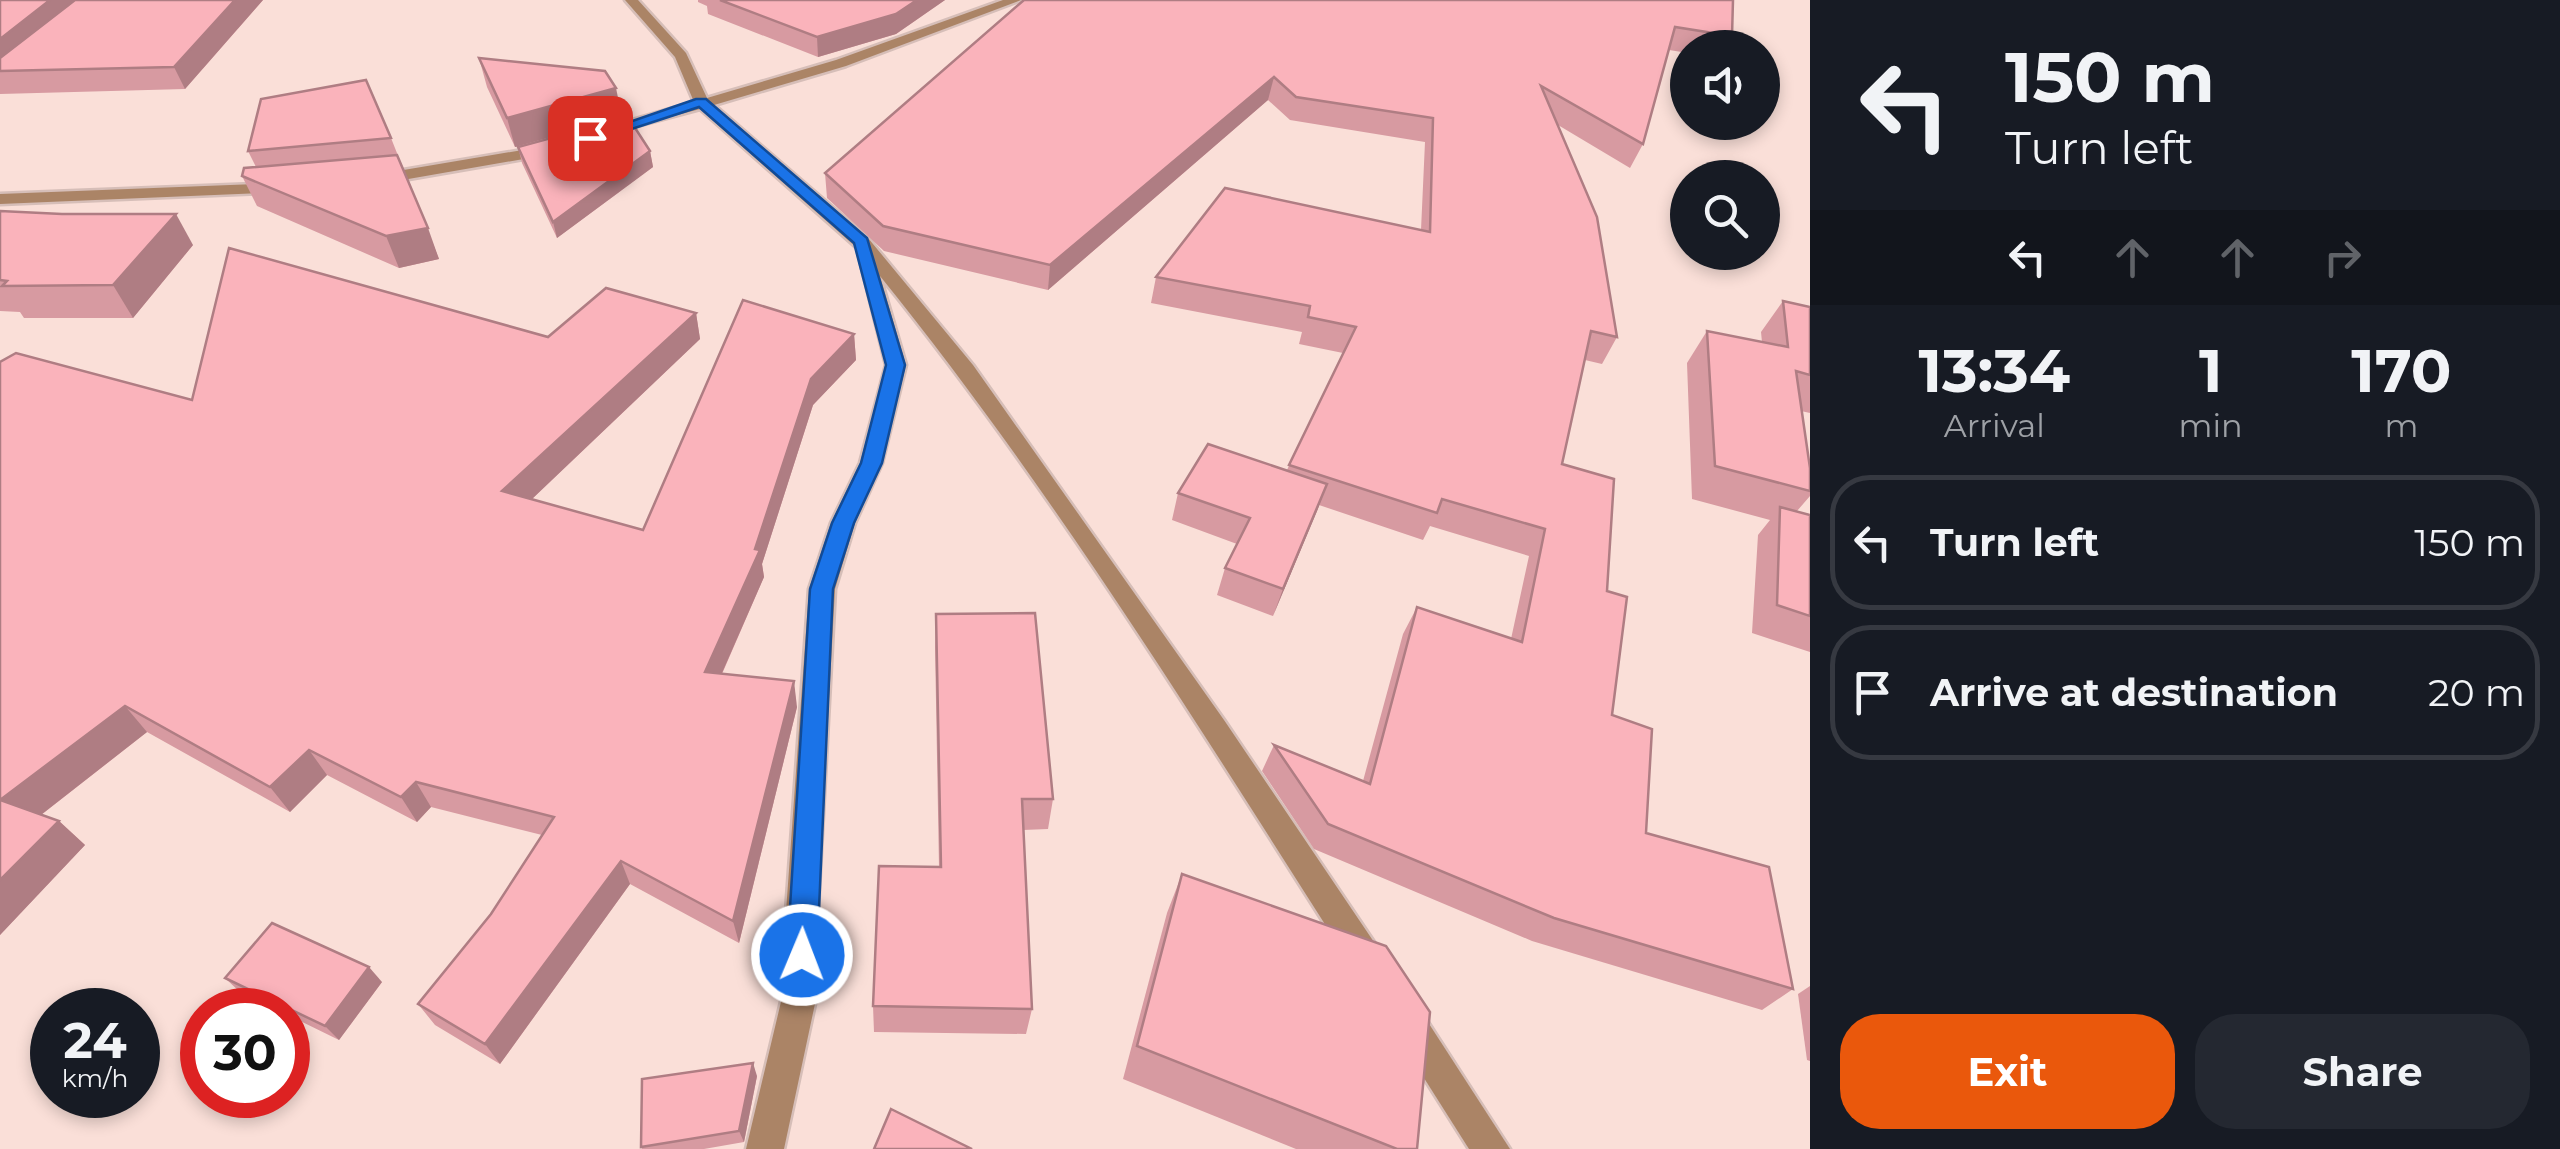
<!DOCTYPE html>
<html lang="en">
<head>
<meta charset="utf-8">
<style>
  :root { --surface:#171b24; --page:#242831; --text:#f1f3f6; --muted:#9ea1a6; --line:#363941; --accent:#ea580c }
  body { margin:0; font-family:Montserrat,sans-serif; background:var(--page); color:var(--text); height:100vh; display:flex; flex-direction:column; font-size:38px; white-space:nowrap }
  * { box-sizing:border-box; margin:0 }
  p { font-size:32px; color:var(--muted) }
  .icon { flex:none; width:55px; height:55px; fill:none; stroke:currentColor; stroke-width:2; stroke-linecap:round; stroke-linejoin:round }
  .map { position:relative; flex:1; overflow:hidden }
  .drawer { display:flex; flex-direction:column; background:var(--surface); width:750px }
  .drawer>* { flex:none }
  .banner { background:#171b24; color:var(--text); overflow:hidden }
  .controls { position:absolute; left:1670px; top:30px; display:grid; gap:20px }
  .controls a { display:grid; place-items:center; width:110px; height:110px; border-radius:50%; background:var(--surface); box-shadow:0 5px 15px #0003; font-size:50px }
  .speed { position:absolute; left:30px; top:988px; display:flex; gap:20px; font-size:50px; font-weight:700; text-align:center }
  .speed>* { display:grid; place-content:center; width:130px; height:130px; border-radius:50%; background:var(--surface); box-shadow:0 5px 15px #0003; line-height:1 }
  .speed small { font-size:25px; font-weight:400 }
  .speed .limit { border:15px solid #d22; background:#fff; color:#111 }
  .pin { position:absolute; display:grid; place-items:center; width:85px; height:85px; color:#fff; margin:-42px; border-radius:20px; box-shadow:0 5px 15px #0006 }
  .me { position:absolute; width:110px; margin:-55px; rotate:1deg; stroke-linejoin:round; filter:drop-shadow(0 0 8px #0008) }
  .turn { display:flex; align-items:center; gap:35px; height:210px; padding:0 30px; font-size:45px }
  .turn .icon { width:130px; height:130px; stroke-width:2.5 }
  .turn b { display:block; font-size:70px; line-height:85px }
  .lanes { display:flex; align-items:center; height:95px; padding:0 30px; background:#0003; justify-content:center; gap:50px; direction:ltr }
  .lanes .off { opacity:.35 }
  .eta { display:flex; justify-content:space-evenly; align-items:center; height:170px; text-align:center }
  .eta b { font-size:60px; font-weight:700; line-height:70px }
  .action { display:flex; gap:20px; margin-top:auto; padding:20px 30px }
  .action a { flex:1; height:115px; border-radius:40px; background:var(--accent); color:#fff; font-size:40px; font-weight:700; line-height:115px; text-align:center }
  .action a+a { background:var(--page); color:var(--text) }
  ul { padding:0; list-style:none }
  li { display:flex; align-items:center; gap:30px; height:135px; margin:0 20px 15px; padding:0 10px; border:5px solid var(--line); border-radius:40px }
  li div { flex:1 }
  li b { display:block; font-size:38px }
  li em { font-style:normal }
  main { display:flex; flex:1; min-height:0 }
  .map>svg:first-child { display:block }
</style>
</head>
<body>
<main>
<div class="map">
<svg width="1810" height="1149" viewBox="0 0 1810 1149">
  <rect width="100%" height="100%" fill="#fadfd8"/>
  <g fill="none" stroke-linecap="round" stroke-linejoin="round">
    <defs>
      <g id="minor">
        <path d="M625,0H638L686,53L707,98L836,60L1003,0H1021L846,66L714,105L868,238L973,365L1224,720L1380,951L1385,962L1380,973L1368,978L1356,973C1205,737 1057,495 880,276L906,365L882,463L855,523L835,589L817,926L819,985L784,1149H746L785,985V926L809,589L831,523L860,463L886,365L857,248L700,109L599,136V130L694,102L675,57Z"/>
        <polygon points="552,145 558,147 558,153 374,185 366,180 374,175"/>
        <polygon points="280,183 286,184 286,192 0,204 0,194"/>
        <polygon points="1410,1008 1422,1013 1510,1149 1469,1149 1398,1037 1393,1025 1398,1013"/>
      </g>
    </defs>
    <use href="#minor" stroke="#d6beb8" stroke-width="5"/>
    <use href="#minor" fill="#ab8466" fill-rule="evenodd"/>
  </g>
  <g fill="#d79aa1">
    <polygon points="0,0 263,0 185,89 0,94"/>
    <polygon points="698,0 945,0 896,34 818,57 708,14 707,6 698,2"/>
    <polygon points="1024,0 1733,0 1732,36 1725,48 1688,48 1688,53 1669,50 1643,144 1630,168 1558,125 1617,337 1602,364 1585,360 1562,464 1607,591 1612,715 1646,833 1793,989 1762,1010 1532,941 1314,849 1262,771 1274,745 1363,781 1403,634 1417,607 1511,639 1529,556 1430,526 1423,540 1319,505 1273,616 1217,595 1225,568 1237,544 1172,520 1178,493 1287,470 1343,353 1299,344 1302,332 1151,303 1156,277 1421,230 1425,142 1290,120 1268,100 1048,290 884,251 827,198 825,173"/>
    <polygon points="479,58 622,117 515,147 487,87"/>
    <polygon points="391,138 439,259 399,268 257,206 242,176 256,167 248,151"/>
    <polygon points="518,147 650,151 653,167 557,238 522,163"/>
    <polygon points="0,211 193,245 133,318 24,318 20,312 0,311"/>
    <polygon points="1783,301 1810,307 1810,413 1801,411 1810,468 1810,496 1797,511 1810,515 1810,652 1752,633 1758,535 1770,520 1692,499 1687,363 1707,331 1762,342 1761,332"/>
    <polygon points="696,313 700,339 532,499 643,530 854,334 856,360 813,405 762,564 764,577 722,674 797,707 739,943 630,884 500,1064 435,1025 418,1004 491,914 542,835 431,807 417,822 327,775 290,812 147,732 41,815 59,821 85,845 0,935 0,362 192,400 548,337"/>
    <polygon points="936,614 1053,799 1048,829 1023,830 1032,1009 1026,1034 874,1032 873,1006 939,867 935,647"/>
    <polygon points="1182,874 1417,1149 1296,1149 1123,1079 1167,913"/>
    <polygon points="225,978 382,982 339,1040 288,1015 288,1010 277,1010 241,993"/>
    <polygon points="1810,986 1810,1061 1807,1060 1798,994"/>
    <polygon points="757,1076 744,1142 704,1149 642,1149 641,1147"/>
  </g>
  <g fill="#af7d83">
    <polygon points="50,0 86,0 0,71 0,39"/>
    <polygon points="235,0 263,0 185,89 174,67"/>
    <polygon points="917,0 945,0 896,34 818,57 817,37"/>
    <polygon points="1274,77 1268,100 1048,290 1050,265"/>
    <polygon points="616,88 622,117 515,147 507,118"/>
    <polygon points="650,151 653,167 557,238 553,222"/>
    <polygon points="176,214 193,245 133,318 113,285"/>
    <polygon points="428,228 439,259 399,268 386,236"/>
    <polygon points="696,313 700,339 512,518 502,491"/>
    <polygon points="854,334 856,360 813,405 762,564 764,577 711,698 705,672 755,549 811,379"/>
    <polygon points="1327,484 1317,511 1273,616 1283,589"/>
    <polygon points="794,681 797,707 739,943 733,921"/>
    <polygon points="125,706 147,732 28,825 0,800"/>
    <polygon points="309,750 327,775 290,812 270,787"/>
    <polygon points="416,782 431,807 417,822 401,797"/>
    <polygon points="59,821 85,845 0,935 0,880"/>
    <polygon points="621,861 630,884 500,1064 485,1044"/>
    <polygon points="369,967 382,982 339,1040 325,1026"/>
    <polygon points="753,1063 757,1076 744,1142 739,1131"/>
  </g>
  <g fill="#fab3bb" stroke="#af7d83" stroke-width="2.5">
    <polygon points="0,0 50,0 0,39"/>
    <polygon points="75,0 235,0 174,67 0,71 0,58"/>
    <polygon points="720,0 917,0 896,14 817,37"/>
    <polygon points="1024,0 1733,0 1732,36 1675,27 1643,144 1541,86 1597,217 1617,337 1591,331 1562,464 1614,479 1607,591 1627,597 1612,715 1652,729 1646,833 1769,867 1793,989 1554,918 1328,824 1274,745 1370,784 1417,607 1522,642 1545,529 1442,499 1437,513 1289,465 1356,327 1308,317 1310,306 1156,277 1225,188 1430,232 1433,118 1296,97 1274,77 1050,265 883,226 825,173"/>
    <polygon points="479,58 605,71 616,88 507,118"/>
    <polygon points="366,80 391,138 248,151 261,99"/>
    <polygon points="628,117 650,151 553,222 518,147"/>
    <polygon points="397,155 428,228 386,236 242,176 244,168"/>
    <polygon points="0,211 62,214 176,214 113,285 2,286 7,281 0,280"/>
    <polygon points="229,248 548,337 606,288 696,313 502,491 643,530 743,300 854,334 811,379 755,549 760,550 705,672 794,681 733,921 621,861 485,1044 418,1004 491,914 554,817 416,782 401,797 309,750 270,787 125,706 0,800 0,362 16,353 192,400"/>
    <polygon points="1783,301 1810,307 1810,375 1796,371 1810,468 1810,491 1715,466 1707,331 1788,347"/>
    <polygon points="1208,444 1327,484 1283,589 1225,568 1250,518 1178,493"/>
    <polygon points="1780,507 1810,515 1810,616 1777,605"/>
    <polygon points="1035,613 1053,799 1022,799 1032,1009 873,1006 879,866 941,867 936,614"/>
    <polygon points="0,800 59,821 0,880"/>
    <polygon points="1182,874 1386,946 1430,1012 1417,1149 1397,1149 1137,1046"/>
    <polygon points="272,923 369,967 325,1026 225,978"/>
    <polygon points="753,1063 739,1131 641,1147 642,1079"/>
    <polygon points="891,1109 972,1149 874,1149"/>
  </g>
  <polygon fill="#1a73e8" stroke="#114b97" stroke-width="2.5" points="696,99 706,99 867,238 905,365 882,463 854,523 833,589 817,955 812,966 802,970 791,966 787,955 810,589 832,523 861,463 886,365 854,243 699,107 595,141 583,138"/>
</svg>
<div class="controls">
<a><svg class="icon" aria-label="sound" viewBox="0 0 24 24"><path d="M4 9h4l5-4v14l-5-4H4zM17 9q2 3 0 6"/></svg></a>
<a><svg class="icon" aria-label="search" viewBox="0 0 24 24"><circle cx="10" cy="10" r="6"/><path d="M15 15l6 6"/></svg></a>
</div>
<div class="speed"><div>24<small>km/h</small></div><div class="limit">30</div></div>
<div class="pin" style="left:590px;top:138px;background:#d93025"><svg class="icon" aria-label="arrive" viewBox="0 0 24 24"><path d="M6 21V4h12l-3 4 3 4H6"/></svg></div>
<svg class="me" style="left:802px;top:955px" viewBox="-20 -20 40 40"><circle r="17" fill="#1a73e8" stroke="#fff" stroke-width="3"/><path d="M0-11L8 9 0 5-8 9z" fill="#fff"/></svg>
</div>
<section class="drawer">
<div class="banner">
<div class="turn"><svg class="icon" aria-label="left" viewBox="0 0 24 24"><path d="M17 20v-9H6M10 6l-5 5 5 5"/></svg><div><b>150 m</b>Turn left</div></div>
<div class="lanes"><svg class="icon" aria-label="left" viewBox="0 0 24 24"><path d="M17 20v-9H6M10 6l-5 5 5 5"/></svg><svg class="icon off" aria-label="ahead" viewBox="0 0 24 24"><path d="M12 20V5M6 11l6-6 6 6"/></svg><svg class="icon off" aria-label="ahead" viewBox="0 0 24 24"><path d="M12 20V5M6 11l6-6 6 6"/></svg><svg class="icon off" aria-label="right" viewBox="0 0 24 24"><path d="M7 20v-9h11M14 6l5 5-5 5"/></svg></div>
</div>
<div class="eta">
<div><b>13:34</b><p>Arrival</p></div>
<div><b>1</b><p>min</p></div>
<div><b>170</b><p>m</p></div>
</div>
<ul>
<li><svg class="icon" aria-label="left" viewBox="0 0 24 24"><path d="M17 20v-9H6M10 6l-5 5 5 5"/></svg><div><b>Turn left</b></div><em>150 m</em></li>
<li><svg class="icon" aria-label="arrive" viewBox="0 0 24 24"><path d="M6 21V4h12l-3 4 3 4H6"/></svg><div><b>Arrive at destination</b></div><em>20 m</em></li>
</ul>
<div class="action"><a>Exit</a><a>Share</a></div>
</section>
</main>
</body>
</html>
